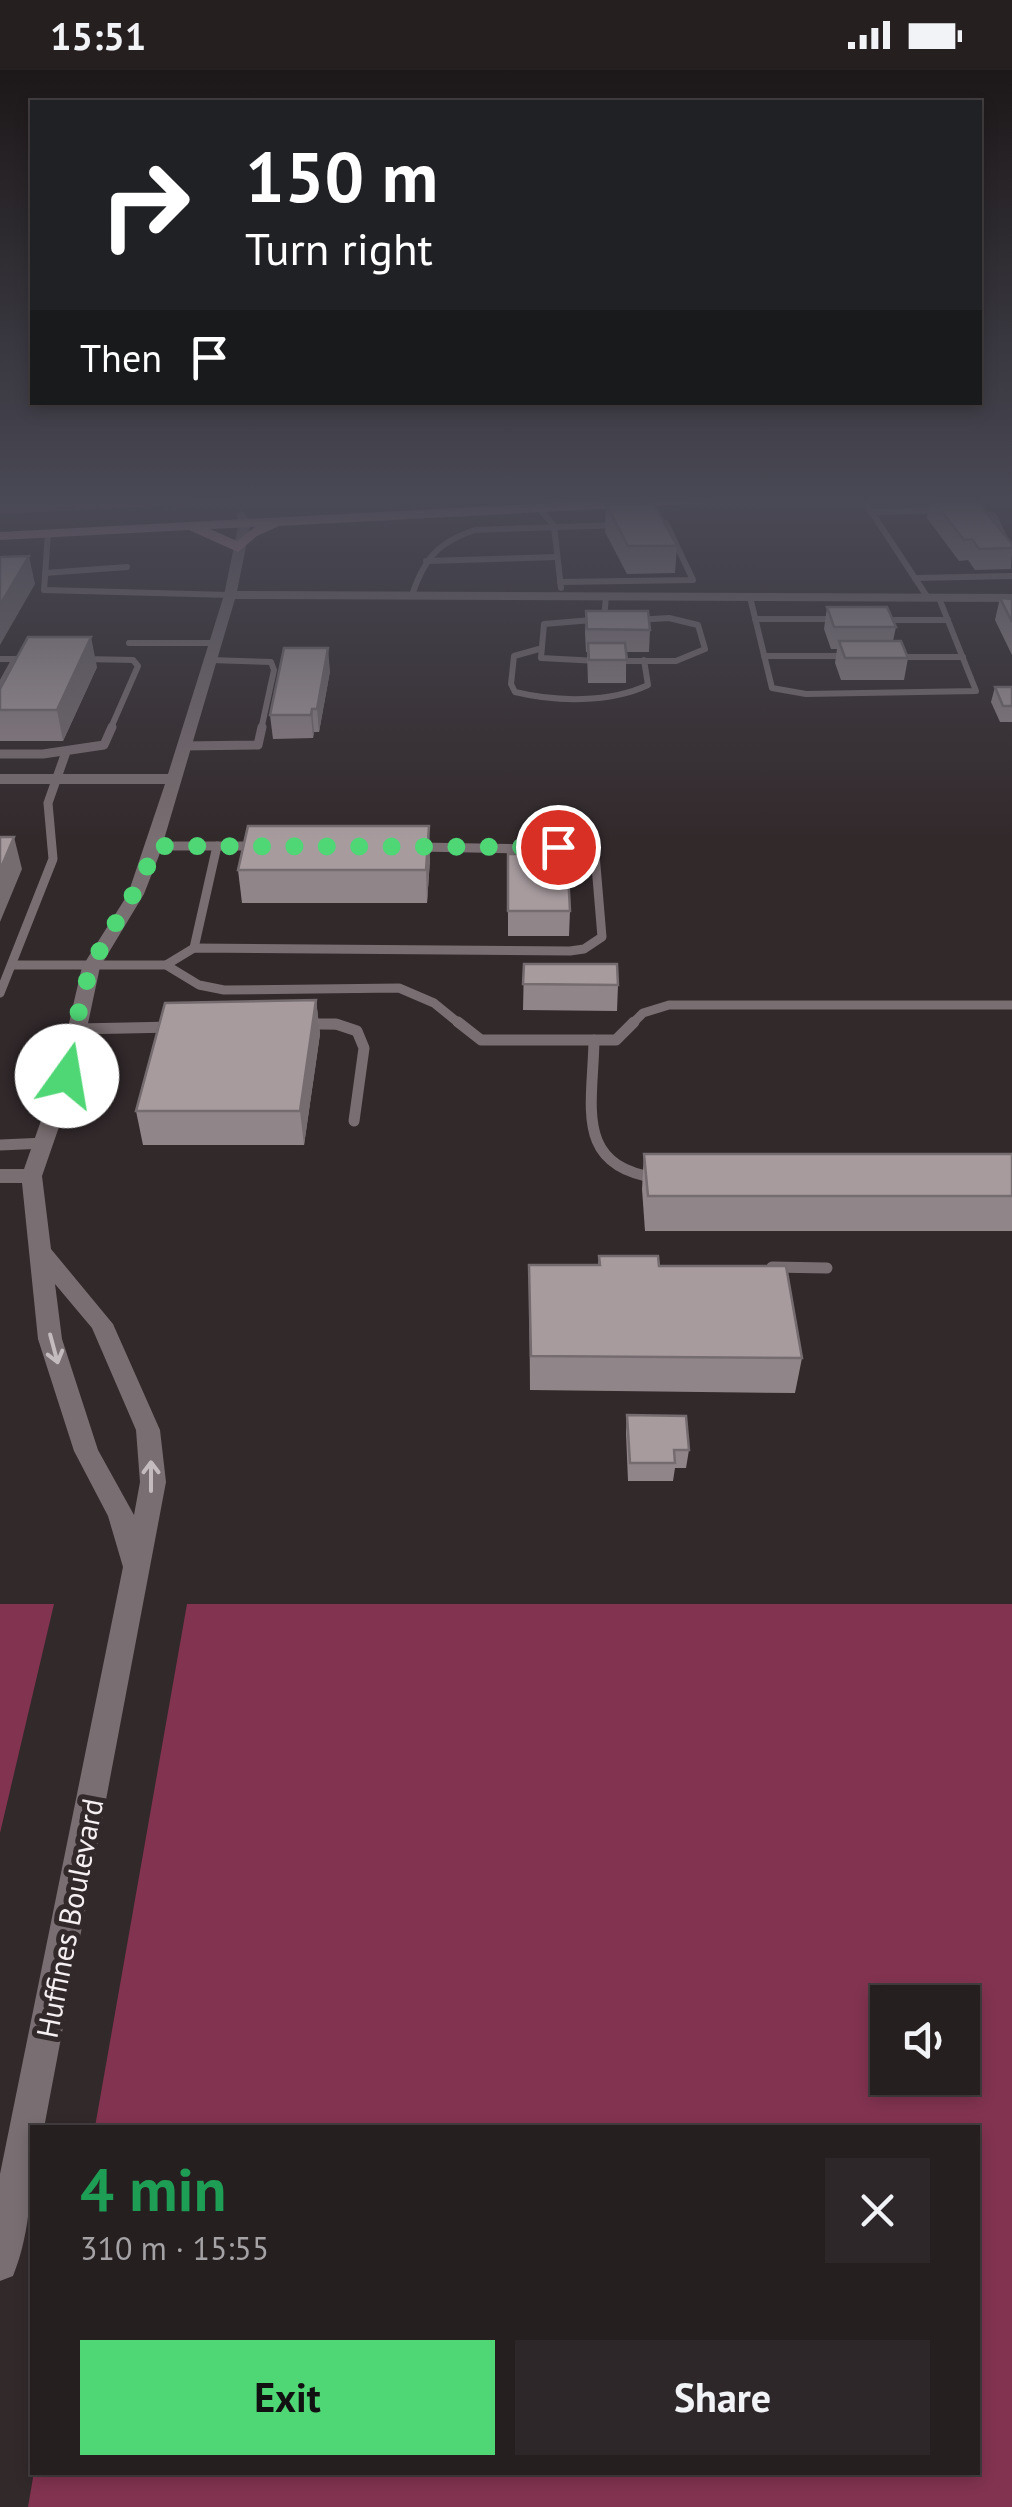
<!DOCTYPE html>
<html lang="en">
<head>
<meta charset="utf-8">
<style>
  :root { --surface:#261f20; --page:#2e2729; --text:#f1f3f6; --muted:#a4a2a5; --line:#423d3e; --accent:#4fd675 }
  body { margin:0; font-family:"PT Sans",sans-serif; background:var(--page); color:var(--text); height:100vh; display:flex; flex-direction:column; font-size:38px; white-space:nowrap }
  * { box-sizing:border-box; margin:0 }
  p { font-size:32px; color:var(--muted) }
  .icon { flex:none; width:55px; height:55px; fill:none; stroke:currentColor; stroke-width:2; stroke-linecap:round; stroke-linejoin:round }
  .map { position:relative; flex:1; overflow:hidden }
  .side { position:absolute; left:30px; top:2055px; width:950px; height:350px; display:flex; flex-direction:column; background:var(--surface); border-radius:0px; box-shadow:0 5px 15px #0003,0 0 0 2px var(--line) }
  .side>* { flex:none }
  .top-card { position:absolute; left:30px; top:30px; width:952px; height:305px; border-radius:0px; box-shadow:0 5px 15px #0003,0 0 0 2px var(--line); background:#202124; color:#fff; overflow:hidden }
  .controls { position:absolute; left:870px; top:1915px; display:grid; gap:20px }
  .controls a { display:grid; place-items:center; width:110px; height:110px; border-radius:0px; background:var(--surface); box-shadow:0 5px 15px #0003,0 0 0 2px var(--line); font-size:50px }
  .pin { position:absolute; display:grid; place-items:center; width:85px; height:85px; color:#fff; margin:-42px; border:5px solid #fff; border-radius:50%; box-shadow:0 2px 10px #0007 }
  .me { position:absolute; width:110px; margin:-55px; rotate:13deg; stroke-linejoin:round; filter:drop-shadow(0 0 8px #0008) }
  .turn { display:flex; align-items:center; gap:35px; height:210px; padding:0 50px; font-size:45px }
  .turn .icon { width:130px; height:130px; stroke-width:2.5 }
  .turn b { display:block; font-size:70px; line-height:85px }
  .then { display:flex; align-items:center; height:95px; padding:0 50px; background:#0003; gap:20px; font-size:38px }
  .round { display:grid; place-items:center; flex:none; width:105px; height:105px; border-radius:0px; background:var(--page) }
  .head { display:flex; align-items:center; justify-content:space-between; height:170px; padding:0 50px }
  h1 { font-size:60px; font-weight:600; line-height:75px; color:#1e9e55 }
  .button { display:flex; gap:20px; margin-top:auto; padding:20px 50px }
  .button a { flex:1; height:115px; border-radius:0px; background:var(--accent); color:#111; font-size:40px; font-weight:600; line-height:115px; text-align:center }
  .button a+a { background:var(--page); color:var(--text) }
  .status { display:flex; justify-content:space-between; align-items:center; height:70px; padding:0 50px; background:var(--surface); direction:ltr }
  .status svg { height:28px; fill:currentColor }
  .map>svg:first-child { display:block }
</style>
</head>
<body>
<div class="status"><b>15:51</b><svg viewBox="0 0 49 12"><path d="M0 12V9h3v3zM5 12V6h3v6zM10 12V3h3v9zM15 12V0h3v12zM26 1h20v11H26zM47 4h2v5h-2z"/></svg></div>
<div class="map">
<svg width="1012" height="2437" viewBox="0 0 1012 2437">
  <rect width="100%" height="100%" fill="#32292b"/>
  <polygon fill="#76384e" points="0,429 290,429 0,444"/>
  <g fill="#823350" fill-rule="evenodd">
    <polygon points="0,1534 54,1534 0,1763"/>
    <path d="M187,1534H1012V2437H28L34,2402H978V2058L95,2057ZM888,1932H962V2008H888Z"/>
  </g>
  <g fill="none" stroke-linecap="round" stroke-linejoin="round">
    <g stroke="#796e71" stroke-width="6">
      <polyline points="863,429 928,528"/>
      <polyline points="539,438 554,456 561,518"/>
      <polyline points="971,439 994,446 1012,483"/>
      <polyline points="872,442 943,440"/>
      <polyline points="48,463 44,520 230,525"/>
      <polyline points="426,491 557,487"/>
      <polyline points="45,503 127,497"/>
      <polyline points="915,508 1012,506"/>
      <polyline points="560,512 693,510 666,453 651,454"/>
      <path d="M412,525C424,489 438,472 475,460L618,455"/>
      <polyline points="750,527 772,618 806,624 976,621 939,528"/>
      <polyline points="755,549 836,549"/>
      <polyline points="880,550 948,550"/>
      <polyline points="129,573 215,573"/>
      <path d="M539,579L514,586L511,614L515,622C556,632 610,633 648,615L644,590"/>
      <polyline points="764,586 850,586"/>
      <polyline points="894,587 963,587"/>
      <polyline points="0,589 31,589"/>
      <polyline points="84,589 133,590 138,596 110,660"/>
      <polyline points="210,590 271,592 274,600 261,660"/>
      <polyline points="598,591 541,588 544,554 604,549 606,526"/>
      <polyline points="616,591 676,591 705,579 698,555 669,548 635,550"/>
      <polyline points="0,616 15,589"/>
    </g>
    <g stroke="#796e71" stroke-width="9">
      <polyline points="183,676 258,675 262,657"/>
      <polyline points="0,684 43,684 104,675 112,657"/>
      <polyline points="154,776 255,776"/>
      <polyline points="194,878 217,776"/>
      <polyline points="13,895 166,895 199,915 224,920 399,918 434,933 461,955"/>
      <polyline points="166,895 194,878 570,881 584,879 602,867 595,784 587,780 419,777"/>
      <polyline points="0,923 53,789 48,733 66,682"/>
      <polyline points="307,954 338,955"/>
      <polyline points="631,955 643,943 669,935 1012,935"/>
    </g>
    <g stroke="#796e71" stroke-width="11">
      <polyline points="458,952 481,970 616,970 634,952"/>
      <polyline points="307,954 336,954 357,961 364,978 354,1051"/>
      <polyline points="78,959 174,957"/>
      <path d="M594,970C593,1036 573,1096 657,1108"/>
      <polyline points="0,1075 46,1073"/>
      <polyline points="772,1197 827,1198"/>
    </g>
    <path fill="#796e71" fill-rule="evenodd" d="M242,441L251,452L237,521L1012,524V532L235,529L160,783L144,824L100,897L77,1005L42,1106L51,1179L113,1254L160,1360L166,1412L44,2058H32C32,2107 32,2160 13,2206L0,2211V2104L123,1497L108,1446L74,1381L38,1269L22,1113H0V1099H24L57,1005L82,897L128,824L165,714H0V704H168L224,525L239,452L236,444ZM55,1214L92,1258L136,1360L140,1412L134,1445L98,1380L62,1269Z"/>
    <path fill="#bf8a9a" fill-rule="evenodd" d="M630,429H716L709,433L279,456L257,466L238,482L189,460L0,470V462ZM255,457L237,471L210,459Z"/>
  </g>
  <g fill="#908588">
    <polygon points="930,429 975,429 1012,474 1011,499 975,500 968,490 959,491 927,448"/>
    <polygon points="606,435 677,476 675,503 627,504 605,462"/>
    <polygon points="1000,528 1012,529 1012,585 995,550"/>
    <polygon points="827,537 896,557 893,571 908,588 904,610 841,610 835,593 837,579 831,579 824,559"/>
    <polygon points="586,541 650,560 649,582 626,582 626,613 588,613 587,582 586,582 585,563"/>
    <polygon points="97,597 63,671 0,671 0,619"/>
    <polygon points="330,601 319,662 314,662 313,668 273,669 270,645"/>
    <polygon points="995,617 1012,617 1012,652 1000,652 991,632"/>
    <polygon points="508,784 549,784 570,841 569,866 508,866"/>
    <polygon points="430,789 427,833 242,833 238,800"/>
    <polygon points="524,894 618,915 617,941 523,940"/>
    <polygon points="316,930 320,964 304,1075 143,1075 136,1041"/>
    <polygon points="644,1084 1012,1084 1012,1161 645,1161 642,1119"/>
    <polygon points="599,1186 659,1196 802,1288 795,1323 530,1320 529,1195 598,1195"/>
    <polygon points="627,1345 689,1380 686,1398 675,1398 673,1411 628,1411 626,1363"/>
  </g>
  <g fill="#756c6f">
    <polygon points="29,486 35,514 0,575 0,535"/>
    <polygon points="91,567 97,597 63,671 57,640"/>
    <polygon points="328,578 330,601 319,662 317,639"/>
    <polygon points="312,639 314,662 313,668 311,645"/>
    <polygon points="429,756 430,789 427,833 426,800"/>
    <polygon points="14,767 22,799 0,852 0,800"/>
    <polygon points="316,930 320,964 304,1075 300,1041"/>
  </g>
  <g fill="#a79b9e" stroke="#756c6f" stroke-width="2.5">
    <polygon points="932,429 975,429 1012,474 1012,478 979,479 972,469 964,470"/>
    <polygon points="654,434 677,476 628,476 606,435"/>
    <polygon points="29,486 0,535 0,487"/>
    <polygon points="1000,528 1012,529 1012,552"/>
    <polygon points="827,537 887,537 896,557 834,557"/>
    <polygon points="586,541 648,541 650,560 587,559"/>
    <polygon points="28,567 91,567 57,640 0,640 0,619"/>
    <polygon points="839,571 901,571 908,588 845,588"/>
    <polygon points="588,573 625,573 627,590 589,590"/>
    <polygon points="284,578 328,578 317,639 312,639 311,645 270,645"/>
    <polygon points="995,617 1012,617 1012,636 1003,636"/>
    <polygon points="248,756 429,756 426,800 238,800"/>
    <polygon points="0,767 14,767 0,800"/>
    <polygon points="526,776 548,776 549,784 567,784 570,841 508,841 508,784 526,784"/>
    <polygon points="524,894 617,894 618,915 523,914"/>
    <polygon points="316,930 300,1041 136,1041 165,933"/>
    <polygon points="644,1084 1012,1084 1012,1126 648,1126"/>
    <polygon points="599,1186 658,1186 659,1196 786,1196 802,1288 531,1286 529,1195 600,1195"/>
    <polygon points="627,1345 686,1346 689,1380 674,1380 675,1393 630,1393"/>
  </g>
  <defs><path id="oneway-shaft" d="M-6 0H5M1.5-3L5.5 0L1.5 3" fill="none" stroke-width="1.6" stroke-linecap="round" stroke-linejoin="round" transform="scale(2.5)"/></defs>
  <g stroke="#c3bbbe">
    <use href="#oneway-shaft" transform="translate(54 1279) rotate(75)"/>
    <use href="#oneway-shaft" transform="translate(151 1406) rotate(-90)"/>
  </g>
  <linearGradient id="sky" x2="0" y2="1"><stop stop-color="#1c1718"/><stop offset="0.56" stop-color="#494955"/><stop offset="1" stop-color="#494955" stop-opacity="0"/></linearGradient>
  <rect width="1012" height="770" fill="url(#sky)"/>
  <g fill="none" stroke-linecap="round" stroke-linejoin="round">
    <path stroke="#4fd675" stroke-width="18" stroke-dasharray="0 32.4" d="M67,1006C75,971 77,933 91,900C108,856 142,823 154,776L558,777"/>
  </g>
  <g text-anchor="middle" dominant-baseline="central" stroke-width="10" stroke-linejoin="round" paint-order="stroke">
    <g font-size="30" fill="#f5eff1" stroke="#32292b">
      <text transform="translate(69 1848) rotate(-79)">Huffines Boulevard</text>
    </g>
  </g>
</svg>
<div class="controls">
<a><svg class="icon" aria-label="sound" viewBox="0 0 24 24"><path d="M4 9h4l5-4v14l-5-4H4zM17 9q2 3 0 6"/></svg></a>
</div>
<div class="pin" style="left:558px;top:777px;background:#d93025"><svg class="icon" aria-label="arrive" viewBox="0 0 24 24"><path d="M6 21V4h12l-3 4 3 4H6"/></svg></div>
<svg class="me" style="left:67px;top:1006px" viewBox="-20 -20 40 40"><circle r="19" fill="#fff"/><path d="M0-13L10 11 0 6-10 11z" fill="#4fd675"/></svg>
<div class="top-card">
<div class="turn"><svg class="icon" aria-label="right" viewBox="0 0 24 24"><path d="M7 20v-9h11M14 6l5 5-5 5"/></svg><div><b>150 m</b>Turn right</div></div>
<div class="then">Then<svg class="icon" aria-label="arrive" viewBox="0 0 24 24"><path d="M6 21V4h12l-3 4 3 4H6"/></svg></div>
</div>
<section class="side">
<div class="head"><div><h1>4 min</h1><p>310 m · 15:55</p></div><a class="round"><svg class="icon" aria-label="close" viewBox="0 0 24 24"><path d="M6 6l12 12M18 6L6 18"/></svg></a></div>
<div class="button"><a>Exit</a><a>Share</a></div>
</section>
</div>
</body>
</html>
